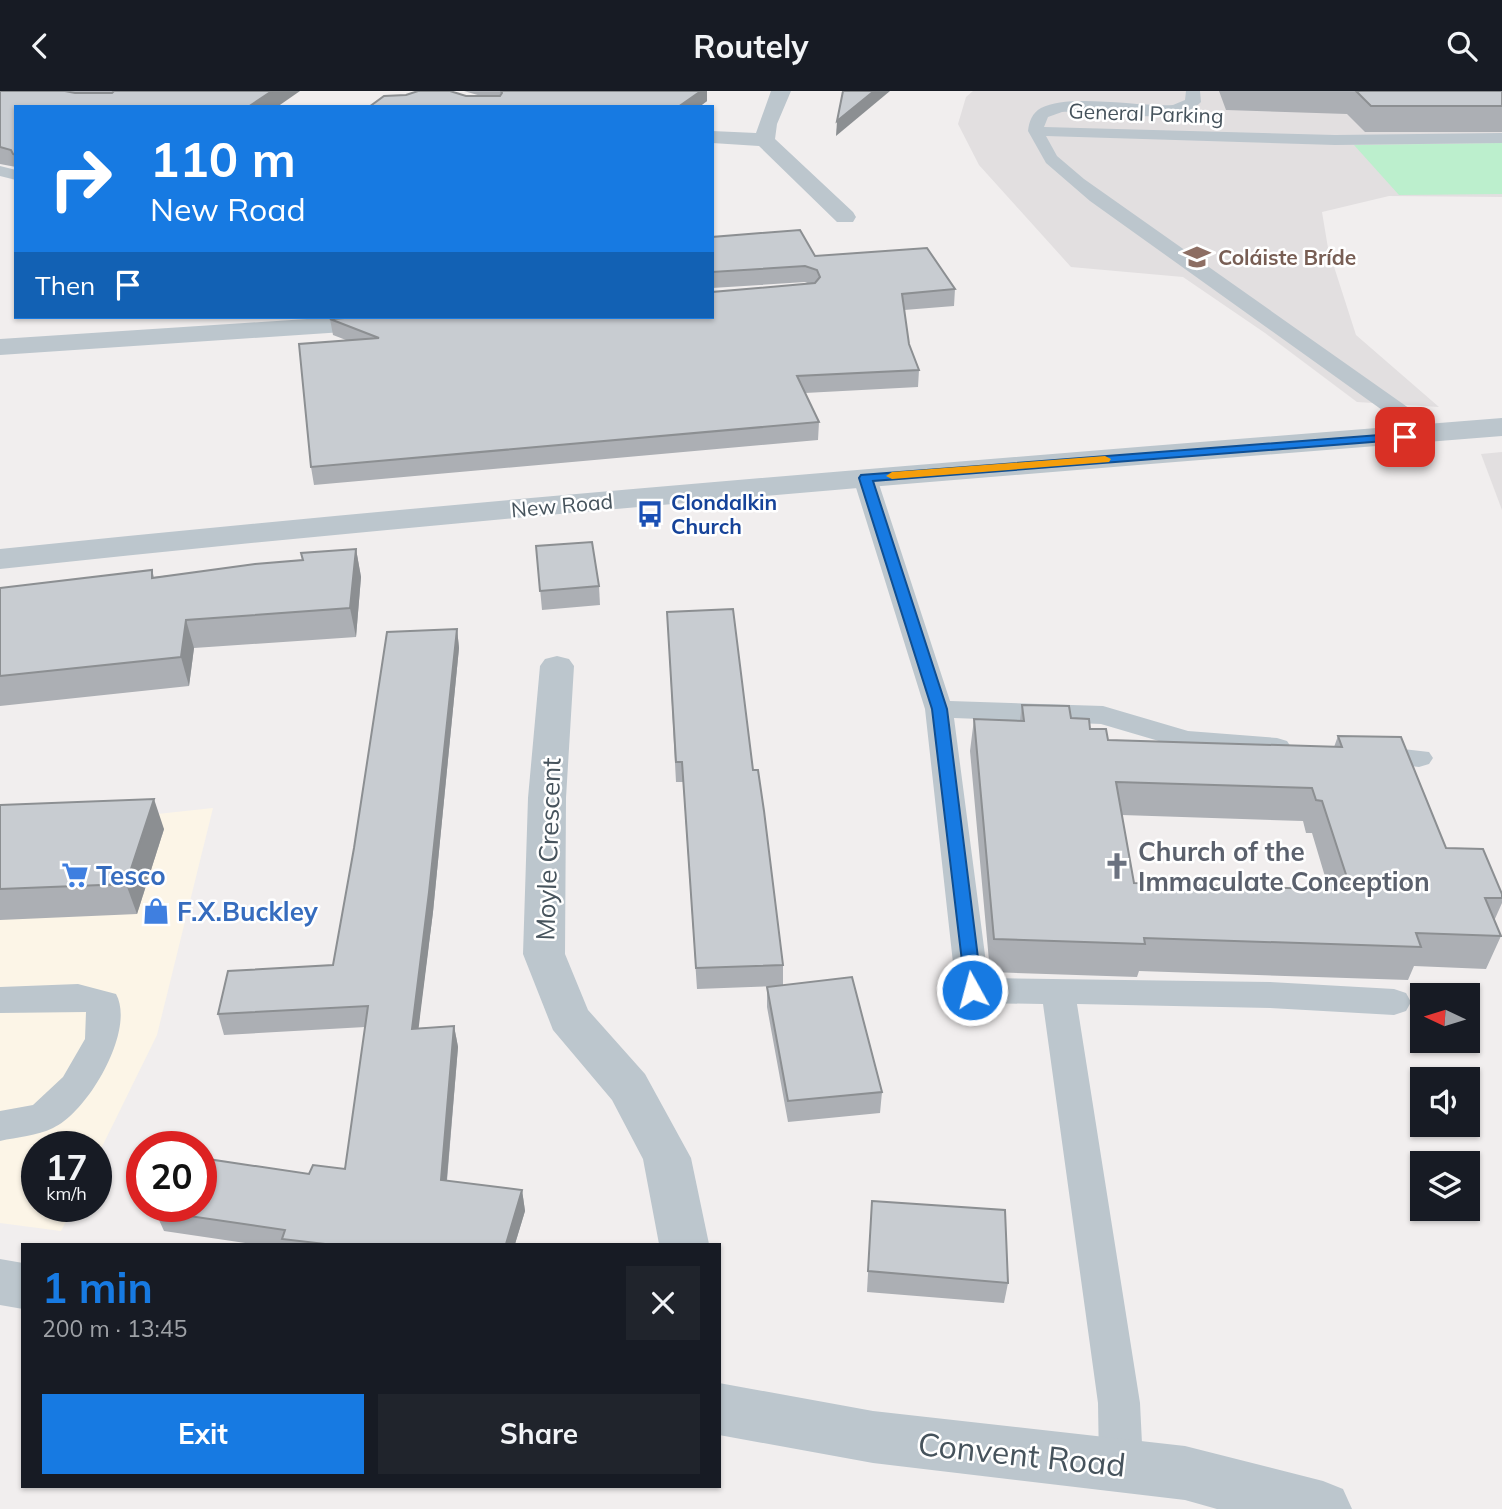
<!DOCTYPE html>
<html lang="en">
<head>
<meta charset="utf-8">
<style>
  :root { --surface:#171b24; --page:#20242c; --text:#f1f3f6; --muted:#9ea1a6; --accent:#177ae2 }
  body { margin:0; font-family:Mulish,sans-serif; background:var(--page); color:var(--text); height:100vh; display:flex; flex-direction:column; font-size:26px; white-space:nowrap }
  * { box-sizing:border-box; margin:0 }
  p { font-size:23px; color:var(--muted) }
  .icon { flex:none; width:38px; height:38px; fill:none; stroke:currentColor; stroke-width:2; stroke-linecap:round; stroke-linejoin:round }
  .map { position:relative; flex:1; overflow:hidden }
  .details { position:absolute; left:21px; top:1152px; width:700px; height:245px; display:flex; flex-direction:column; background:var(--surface); border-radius:0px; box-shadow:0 2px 5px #0004 }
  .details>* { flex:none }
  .hud { position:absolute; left:14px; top:14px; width:700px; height:214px; border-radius:0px; box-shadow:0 2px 5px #0004; background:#177ae2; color:#fff; overflow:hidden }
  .needle { width:46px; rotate:274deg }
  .buttons { position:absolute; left:1410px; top:892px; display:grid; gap:14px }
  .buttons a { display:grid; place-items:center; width:70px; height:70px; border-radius:0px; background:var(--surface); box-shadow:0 2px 5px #0004; font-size:35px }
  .speed { position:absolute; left:21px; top:1040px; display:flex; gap:14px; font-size:35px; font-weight:700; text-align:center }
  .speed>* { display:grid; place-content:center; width:91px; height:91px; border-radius:50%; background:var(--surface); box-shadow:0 2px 5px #0004; line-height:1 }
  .speed small { font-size:18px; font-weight:400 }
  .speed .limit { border:10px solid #d22; background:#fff; color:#111 }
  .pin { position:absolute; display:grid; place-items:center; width:60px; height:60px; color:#fff; margin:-30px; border-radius:14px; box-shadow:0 4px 10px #0006 }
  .me { position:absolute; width:77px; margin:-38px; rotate:353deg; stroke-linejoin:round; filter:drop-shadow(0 0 5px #0008) }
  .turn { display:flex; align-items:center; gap:24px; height:147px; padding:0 21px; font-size:32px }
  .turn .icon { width:91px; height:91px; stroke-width:2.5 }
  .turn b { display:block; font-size:49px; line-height:60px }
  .then { display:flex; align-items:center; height:66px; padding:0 21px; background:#0003; gap:14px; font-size:26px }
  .round { display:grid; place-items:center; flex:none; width:74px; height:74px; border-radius:0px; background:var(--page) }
  .overview { display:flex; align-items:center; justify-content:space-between; height:119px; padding:0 21px }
  h1 { font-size:42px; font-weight:700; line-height:52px; color:var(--accent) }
  .button { display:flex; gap:14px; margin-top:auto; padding:14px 21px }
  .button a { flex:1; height:80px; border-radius:0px; background:var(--accent); color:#fff; font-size:28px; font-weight:700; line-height:80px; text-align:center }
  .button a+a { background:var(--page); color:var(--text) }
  header { display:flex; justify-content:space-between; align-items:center; height:91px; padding:0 21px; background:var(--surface); font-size:32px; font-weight:700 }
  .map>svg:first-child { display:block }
</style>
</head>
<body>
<header><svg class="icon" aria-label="back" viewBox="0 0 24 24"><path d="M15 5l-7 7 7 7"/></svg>Routely<svg class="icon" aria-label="search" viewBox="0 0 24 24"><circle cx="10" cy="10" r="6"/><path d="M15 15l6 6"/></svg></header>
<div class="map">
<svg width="1502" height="1418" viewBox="0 0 1502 1418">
  <rect width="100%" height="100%" fill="#f1eeee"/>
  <polygon fill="#fcf5e7" points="213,717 157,944 96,1068 96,1055 37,1055 37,1115 74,1115 61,1140 0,1132 0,740"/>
  <g fill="#e2dfe0">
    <polygon points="973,0 1502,0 1502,106 1389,105 1322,121 1328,157 1356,244 1439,316 1357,311 1265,242 1183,186 1071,176 979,74 958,33 966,6"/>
    <polygon points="1502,361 1502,419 1481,363"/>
  </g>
  <polygon fill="#bcefcd" points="1502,52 1502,103 1399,104 1354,54"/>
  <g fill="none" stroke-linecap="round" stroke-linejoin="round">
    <g fill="#bcc6cd" fill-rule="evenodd">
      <path d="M1186,0H1200L1201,11C1177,37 1096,19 1062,21L1048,26L1044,36L1335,44L1502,42V52L1335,54L1046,45L1057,65L1084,88L1440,339L1443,344L1440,349H1424L1090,110L1046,72L1028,40C1029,31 1032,22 1041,17C1070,2 1138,16 1173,14L1185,9Z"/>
      <polygon points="0,75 16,79 16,89 0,85"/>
      <polygon points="865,380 873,382 877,387 950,610 1103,615 1188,640 1277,647 1287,650 1291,656 1287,662 1277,665 1186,658 1101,633 954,627 988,887 1270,891 1394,898 1406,902 1411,911 1406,920 1394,924 1270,917 1077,913 1140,1312 1143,1373 1136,1388 1121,1394 1106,1388 1099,1373 1098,1312 1043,913 973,912 961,908 956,899 925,618 853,387 857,382"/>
      <polygon points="1368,654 1429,661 1433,667 1429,673 1419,676 1358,669 1354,663 1358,657"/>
      <path d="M78,893L116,903C136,939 88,1021 53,1037C37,1045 17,1046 0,1050V1020L33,1014L63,986L85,948L86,921L0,922V896Z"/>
    </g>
    <g fill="#bcc6cd" fill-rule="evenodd">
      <polygon points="771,0 791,0 777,33 775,48 853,121 856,126 853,131 837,131 759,55 712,52 712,40 756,42"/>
      <polygon points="337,226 461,226 457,231 448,234 0,264 0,248"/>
      <polygon points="557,565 569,568 574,575 566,707 565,863 588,919 645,983 691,1067 709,1153 659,1153 643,1068 612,1009 553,939 523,863 528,707 540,575 545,568"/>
    </g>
    <g fill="#bcc6cd" fill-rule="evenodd">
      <path d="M1502,327V345C1001,385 500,424 0,478V458C500,406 1001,367 1502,327Z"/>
      <polygon points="0,1168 23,1172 23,1218 0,1214"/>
      <polygon points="719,1292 873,1320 1185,1355 1323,1390 1343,1398 1352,1418 1217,1418 1185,1409 873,1372 719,1344"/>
    </g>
  </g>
  <g fill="#acafb4" fill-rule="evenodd">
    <polygon points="0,0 300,0 16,16 16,76 0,73"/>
    <polygon points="464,0 707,0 707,10 699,16 369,16 406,4 481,5"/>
    <polygon points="1219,0 1502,0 1502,41 1365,41 1347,23 1226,19"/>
    <polygon points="712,146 815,165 955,198 954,215 904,219 909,253 919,279 918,296 805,302 819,331 818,349 314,394 311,376 346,249 333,244 330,228 712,226 810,193 805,191 712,197"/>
    <polygon points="536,455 599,495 600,514 542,519"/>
    <polygon points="356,458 361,486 356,546 194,557 189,595 0,615 0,497 152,479 154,486 302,469 301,462"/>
    <polygon points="667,521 753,679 783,874 783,894 882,1001 880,1022 788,1031 767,916 767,896 777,895 697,898 683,691 676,691"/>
    <polygon points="457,538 459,557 433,821 418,937 454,935 458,956 447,1090 522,1099 525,1120 515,1153 252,1153 164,1140 155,1120 309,1083 345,1078 365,936 224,944 218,923 333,874"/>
    <path d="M1022,614L1071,627L1090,638L1108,649L1334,656L1338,645L1446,757L1502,803V812L1494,830L1501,845L1486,878L1414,875L1408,889L1139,880L1137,886L990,881L970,660L974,628L1020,629ZM1122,724L1303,730L1306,742H1312L1329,799L1134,792Z"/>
    <polygon points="0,714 164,738 137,823 0,829"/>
    <polygon points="872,1110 1008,1192 1004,1212 867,1201"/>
  </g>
  <g fill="#8c8f92">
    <polygon points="272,0 300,0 277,16 248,16"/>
    <polygon points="701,0 707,0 707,10 699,16 678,16"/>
    <polygon points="874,0 890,0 836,45 837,30"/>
    <polygon points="356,458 361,486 356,546 350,517"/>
    <polygon points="186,529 194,557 189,595 181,566"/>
    <polygon points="457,538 459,557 433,821 416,958 412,938"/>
    <polygon points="154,708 164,738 137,823 126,793"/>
    <polygon points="454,935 458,956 445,1109 441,1089"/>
    <polygon points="522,1099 525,1120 515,1153 506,1153"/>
  </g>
  <g fill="#c8ccd1" stroke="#8c8f92" stroke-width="2" fill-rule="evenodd">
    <polygon points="0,0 65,0 75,2 112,2 114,0 272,0 248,16 16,16 16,64 13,63 11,59 0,56"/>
    <polygon points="418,0 450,0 466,5 500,5 502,2 501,0 701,0 678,16 369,16 384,5 406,4"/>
    <polygon points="843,0 874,0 837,30"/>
    <polygon points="1356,0 1502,0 1502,15 1371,15"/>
    <polygon points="800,139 815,165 927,157 955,198 902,203 909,253 919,279 797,285 819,331 311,376 299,253 379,247 330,228 359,226 712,226 712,201 815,192 820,186 817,179 805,175 712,181 712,146"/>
    <polygon points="592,451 599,495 540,500 536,455"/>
    <polygon points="356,458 350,517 186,529 181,566 0,585 0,497 152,479 152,487 255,473 303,469 301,462"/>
    <polygon points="733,518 753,679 758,679 764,720 783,874 696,877 682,671 676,671 667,521"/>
    <polygon points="457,538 429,801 412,938 454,935 441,1089 522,1099 506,1153 325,1153 282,1148 285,1139 155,1120 158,1115 201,1115 201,1067 309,1083 313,1074 345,1078 368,915 218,923 228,880 333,874 354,757 387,541"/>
    <path d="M1022,614L1069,615L1071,627L1089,628L1090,638H1106L1108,649L1342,656L1338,645L1401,646L1446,757L1483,758L1502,803V807H1485L1501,845L1416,842L1421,856L1144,847L1145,853L994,848L974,628L1024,630ZM1116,691L1312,697L1316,709L1322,710L1351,799L1134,792Z"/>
    <polygon points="154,708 126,793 0,798 0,714"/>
    <polygon points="852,886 882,1001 788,1010 767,896"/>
    <polygon points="872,1110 1005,1119 1008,1192 868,1180"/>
  </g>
  <polygon fill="#177ae2" stroke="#0f4f93" stroke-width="2" points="1405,342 1411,346 1410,348 873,390 947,618 982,899 979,904 966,904 932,618 859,387 861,384"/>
  <polygon fill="#f59e0b" points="1105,365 1111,368 1109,371 892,388 886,385 892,381"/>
  <defs>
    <symbol id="school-bare" viewBox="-9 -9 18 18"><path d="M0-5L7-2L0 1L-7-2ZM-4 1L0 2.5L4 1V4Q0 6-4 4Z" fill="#8d6e63" stroke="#fff" stroke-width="2.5" paint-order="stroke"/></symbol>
    <symbol id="bus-bare" viewBox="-9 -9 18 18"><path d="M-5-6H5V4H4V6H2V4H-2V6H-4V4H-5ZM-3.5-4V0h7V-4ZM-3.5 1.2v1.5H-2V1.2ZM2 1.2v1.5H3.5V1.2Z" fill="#1a4fb4" stroke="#fff" stroke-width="2.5" paint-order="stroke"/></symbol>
    <symbol id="church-bare" viewBox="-9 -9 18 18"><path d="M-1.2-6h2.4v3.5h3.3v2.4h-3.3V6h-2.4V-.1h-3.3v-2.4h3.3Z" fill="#6b7280" stroke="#fff" stroke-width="2.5" paint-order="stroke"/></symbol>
    <symbol id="supermarket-bare" viewBox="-9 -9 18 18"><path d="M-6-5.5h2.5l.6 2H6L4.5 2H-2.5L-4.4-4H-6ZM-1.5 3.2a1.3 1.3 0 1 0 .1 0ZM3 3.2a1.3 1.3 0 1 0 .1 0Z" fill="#3f7fe0" stroke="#fff" stroke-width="2.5" paint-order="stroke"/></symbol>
    <symbol id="shop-bare" viewBox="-9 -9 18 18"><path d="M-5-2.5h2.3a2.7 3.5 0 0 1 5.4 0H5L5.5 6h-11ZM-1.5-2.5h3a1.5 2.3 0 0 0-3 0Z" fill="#3f7fe0" stroke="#fff" stroke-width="2.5" paint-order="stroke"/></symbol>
  </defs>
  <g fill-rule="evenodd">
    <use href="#school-bare" x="1178" y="147" width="38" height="38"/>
    <use href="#bus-bare" x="631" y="404" width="38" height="38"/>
    <use href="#church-bare" x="1098" y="756" width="38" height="38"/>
    <use href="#supermarket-bare" x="56" y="765" width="38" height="38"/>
    <use href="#shop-bare" x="137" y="801" width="38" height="38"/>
  </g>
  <g text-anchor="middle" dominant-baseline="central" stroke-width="5" stroke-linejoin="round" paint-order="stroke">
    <g font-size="21" fill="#46535c" stroke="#fff">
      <text transform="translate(1146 22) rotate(2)">General Parking</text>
      <text transform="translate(562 414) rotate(-5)">New Road</text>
    </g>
    <g font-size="21" font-weight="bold" fill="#785e54" stroke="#fff" text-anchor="start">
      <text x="1218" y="166">Coláiste Bríde</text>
    </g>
    <g font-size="21" font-weight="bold" fill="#164399" stroke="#fff" text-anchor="start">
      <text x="671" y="411">Clondalkin<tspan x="671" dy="24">Church</tspan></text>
    </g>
    <g font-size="26" fill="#46535c" stroke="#fff">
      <text transform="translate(548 758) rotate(-88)">Moyle Crescent</text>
    </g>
    <g font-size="26" font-weight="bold" fill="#5b616d" stroke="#fff" text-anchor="start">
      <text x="1138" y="760">Church of the<tspan x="1138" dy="30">Immaculate Conception</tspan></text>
    </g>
    <g font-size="26" font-weight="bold" fill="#366cbe" stroke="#fff" text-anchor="start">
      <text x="96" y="784">Tesco</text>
      <text x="177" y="820">F.X.Buckley</text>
    </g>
    <g font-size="32" fill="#46535c" stroke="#fff">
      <text transform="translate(1022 1363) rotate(6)">Convent Road</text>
    </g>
  </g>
</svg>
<div class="buttons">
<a><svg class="needle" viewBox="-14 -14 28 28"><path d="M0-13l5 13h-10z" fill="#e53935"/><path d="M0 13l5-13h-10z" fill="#9ea1a6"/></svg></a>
<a><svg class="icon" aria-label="sound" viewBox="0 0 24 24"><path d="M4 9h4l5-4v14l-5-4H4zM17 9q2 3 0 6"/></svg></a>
<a><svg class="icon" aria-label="layers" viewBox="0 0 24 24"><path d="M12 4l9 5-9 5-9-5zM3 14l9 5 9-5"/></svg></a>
</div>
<div class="speed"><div>17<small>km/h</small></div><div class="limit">20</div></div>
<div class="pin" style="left:1405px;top:346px;background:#d93025"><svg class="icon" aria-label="arrive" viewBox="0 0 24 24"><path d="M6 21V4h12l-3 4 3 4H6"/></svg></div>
<svg class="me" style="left:972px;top:899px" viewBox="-20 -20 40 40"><circle r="17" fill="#177ae2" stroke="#fff" stroke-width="3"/><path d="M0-11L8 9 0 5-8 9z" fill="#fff"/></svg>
<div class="hud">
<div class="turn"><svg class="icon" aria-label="right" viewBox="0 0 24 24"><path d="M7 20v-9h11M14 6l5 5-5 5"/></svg><div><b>110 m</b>New Road</div></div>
<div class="then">Then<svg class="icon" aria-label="arrive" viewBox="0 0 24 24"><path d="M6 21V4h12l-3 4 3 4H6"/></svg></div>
</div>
<section class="details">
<div class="overview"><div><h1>1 min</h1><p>200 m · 13:45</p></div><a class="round"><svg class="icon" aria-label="close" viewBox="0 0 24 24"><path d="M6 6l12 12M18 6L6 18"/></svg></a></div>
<div class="button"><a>Exit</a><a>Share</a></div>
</section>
</div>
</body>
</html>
